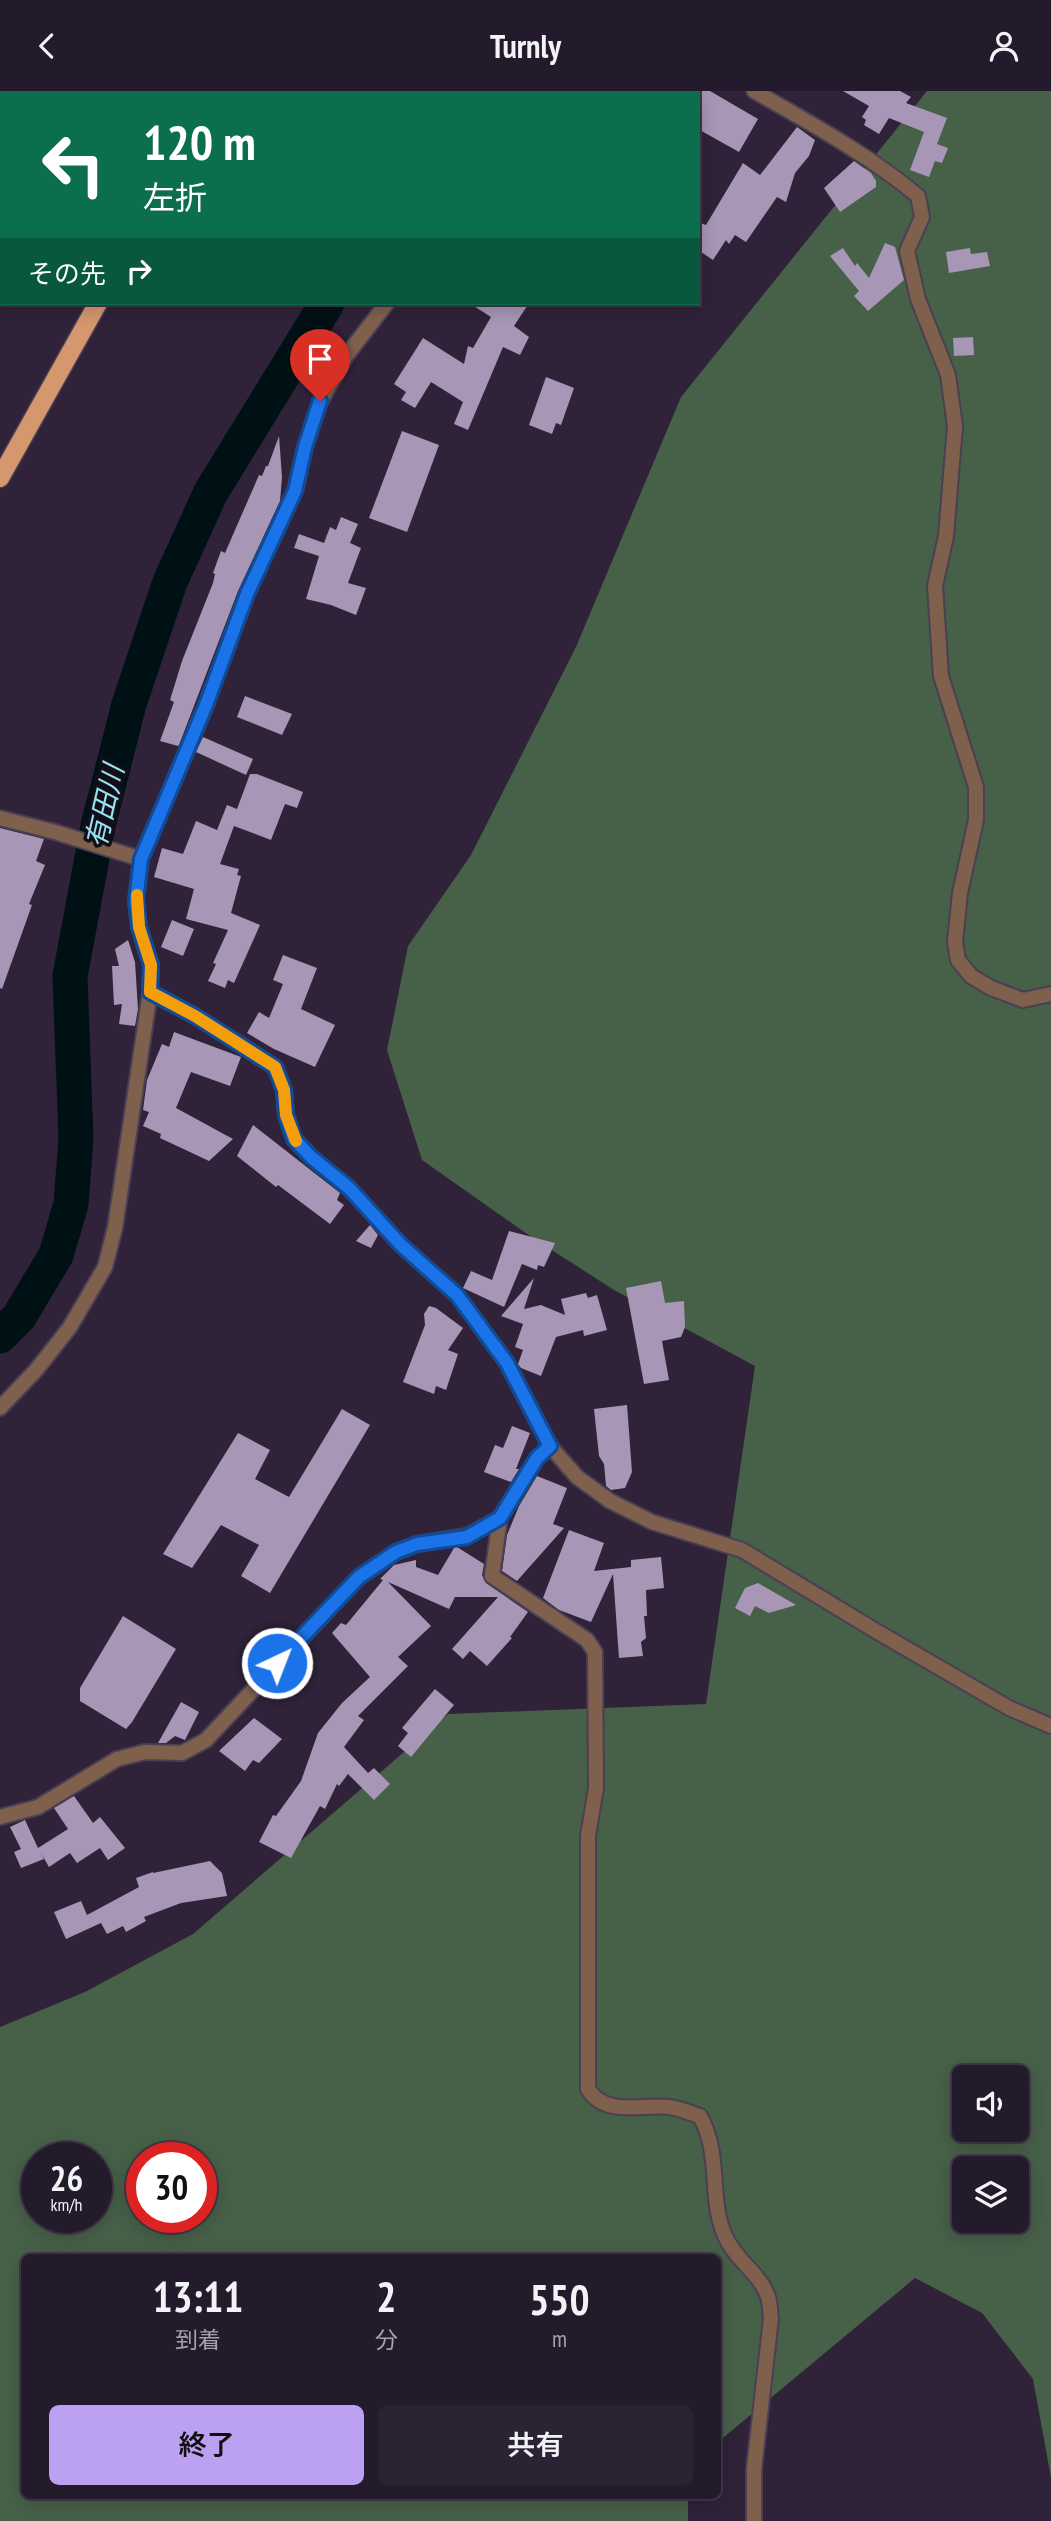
<!DOCTYPE html>
<html lang="ja">
<head>
<meta charset="utf-8">
<style>
  :root { --surface:#231a2b; --page:#2b2333; --text:#f1f3f6; --muted:#a3a1a9; --line:#403847; --accent:#bca0f2 }
  body { margin:0; font-family:"PT Sans Narrow","Noto Sans JP",sans-serif; background:var(--page); color:var(--text); height:100vh; display:flex; flex-direction:column; font-size:26px; white-space:nowrap }
  * { box-sizing:border-box; margin:0 }
  p { font-size:23px; color:var(--muted) }
  .icon { flex:none; width:38px; height:38px; fill:none; stroke:currentColor; stroke-width:2; stroke-linecap:round; stroke-linejoin:round }
  .map { position:relative; flex:1; overflow:hidden }
  .details { position:absolute; left:21px; top:2163px; width:700px; height:245px; display:flex; flex-direction:column; background:var(--surface); border-radius:10px; box-shadow:0 4px 18px #0003,0 0 0 2px var(--line) }
  .details>* { flex:none }
  .top-card { position:absolute; left:0px; top:0px; width:700px; height:214px; box-shadow:0 4px 18px #0003,0 0 0 2px var(--line); background:#0b6e4f; color:#fff; overflow:hidden }
  .tools { position:absolute; left:952px; top:1974px; display:grid; gap:14px }
  .tools a { display:grid; place-items:center; width:77px; height:77px; border-radius:10px; background:var(--surface); box-shadow:0 4px 18px #0003,0 0 0 2px var(--line); font-size:35px }
  .speed { position:absolute; left:21px; top:2051px; display:flex; gap:14px; font-size:35px; font-weight:700; text-align:center }
  .speed>* { display:grid; place-content:center; width:91px; height:91px; border-radius:50%; background:var(--surface); box-shadow:0 4px 18px #0003,0 0 0 2px var(--line); line-height:1 }
  .speed small { font-size:18px; font-weight:400 }
  .speed .limit { border:10px solid #d22; background:#fff; color:#111 }
  .pin { position:absolute; display:grid; place-items:center; width:60px; height:60px; color:#fff; margin:-72px -30px; border-radius:50% 50% 50% 0; rotate:-45deg; box-shadow:0 0 7px #0007 }
  .pin .icon { rotate:45deg }
  .me { position:absolute; width:77px; margin:-38px; rotate:43deg; stroke-linejoin:round; filter:drop-shadow(0 0 5px #0008) }
  .turn { display:flex; align-items:center; gap:24px; height:147px; padding:0 28px; font-size:32px }
  .turn .icon { width:91px; height:91px; stroke-width:2.5 }
  .turn b { display:block; font-size:49px; line-height:60px }
  .then { display:flex; align-items:center; height:66px; padding:0 28px; background:#0003; gap:14px; font-size:26px }
  .eta { display:flex; justify-content:space-evenly; align-items:center; height:119px; text-align:center }
  .eta b { font-size:42px; font-weight:600; line-height:49px }
  .cta { display:flex; gap:14px; margin-top:auto; padding:14px 28px }
  .cta a { flex:1; height:80px; border-radius:10px; background:var(--accent); color:#111; font-size:28px; font-weight:600; line-height:80px; text-align:center }
  .cta a+a { background:var(--page); color:var(--text) }
  header { display:flex; justify-content:space-between; align-items:center; height:91px; padding:0 28px; background:var(--surface); font-size:32px; font-weight:600 }
  .map>svg:first-child { display:block }
</style>
</head>
<body>
<header><svg class="icon" aria-label="back" viewBox="0 0 24 24"><path d="M15 5l-7 7 7 7"/></svg>Turnly<svg class="icon" aria-label="person" viewBox="0 0 24 24"><circle cx="12" cy="8" r="4"/><path d="M4 21q1-7 8-7t8 7"/></svg></header>
<div class="map">
<svg width="1051" height="2430" viewBox="0 0 1051 2430">
  <rect width="100%" height="100%" fill="#2f2239"/>
  <path fill="#476048" fill-rule="evenodd" d="M927,0H1051V2387L1033,2288L982,2222L915,2187L718,2351V2166H24V2404H688V2430H0V1936L85,1901L193,1843L448,1623L706,1613L755,1275L614,1199L530,1145L422,1069L387,959L408,855L471,764L576,556L681,306ZM964,1986H1017V2039H964ZM37,2067H96V2126H37ZM142,2067H201V2126H142ZM964,2077H1017V2130H964Z"/>
  <g fill="none" stroke-linecap="round" stroke-linejoin="round">
    <g stroke="#001115" stroke-width="35">
      <polyline points="463,2 464,0"/>
      <polyline points="0,1245 19,1226 56,1164 71,1113 76,1048 70,885 98,735 129,613 170,491 211,401 327,212"/>
    </g>
  </g>
  <g fill="#a796b6">
    <polygon points="698,0 710,0 758,28 739,61 698,38"/>
    <polygon points="843,0 900,0 911,6 906,12 947,27 937,53 948,57 942,72 935,70 929,86 910,79 924,41 889,27 879,43 864,34 866,29 862,26 869,15"/>
    <polygon points="797,36 815,49 809,65 795,82 786,111 777,106 746,151 735,144 729,153 726,149 713,169 698,159 698,131 706,134 743,72 760,84"/>
    <polygon points="854,70 871,82 876,90 876,96 840,121 824,97"/>
    <polygon points="885,152 895,156 904,189 868,220 854,205 859,200 830,165 843,157 855,175 857,172 869,187"/>
    <polygon points="970,157 971,163 987,161 990,175 949,182 946,161"/>
    <polygon points="469,212 529,212 514,235 529,246 520,264 503,256 468,339 454,333 463,311 431,291 415,317 401,309 406,301 394,293 423,247 464,273 468,255 473,257 491,226"/>
    <polygon points="973,246 974,264 954,265 953,247"/>
    <polygon points="546,286 574,297 561,334 556,332 552,343 529,334"/>
    <polygon points="402,340 439,354 407,441 369,427"/>
    <polygon points="279,345 282,386 280,410 238,500 179,654 178,655 160,650 174,611 170,609 182,570 213,492 215,483 213,482 221,460 225,462 259,384 262,385 266,375 268,375"/>
    <polygon points="341,426 358,433 350,452 361,457 348,492 366,497 356,524 331,514 306,508 319,465 294,457 299,443 324,452 330,436 336,439"/>
    <polygon points="245,605 292,623 282,644 237,626"/>
    <polygon points="203,646 253,668 246,684 196,661"/>
    <polygon points="250,683 257,683 303,701 297,717 285,713 271,749 234,735 220,773 239,778 237,784 241,785 231,822 260,834 234,892 228,889 225,897 208,890 216,873 213,872 228,839 186,828 194,798 154,786 162,757 183,763 196,730 217,739 227,714 237,718"/>
    <polygon points="0,737 44,748 36,770 45,774 29,813 32,814 2,898 0,897"/>
    <polygon points="172,829 194,838 183,865 161,856"/>
    <polygon points="128,849 135,871 138,918 135,935 119,933 122,913 114,914 112,875 119,875 115,858"/>
    <polygon points="283,864 317,877 301,918 335,934 315,976 274,958 247,942 259,921 269,927 283,893 273,889"/>
    <polygon points="174,941 241,966 230,995 191,981 176,1017 233,1048 209,1070 160,1047 161,1043 143,1035 149,1021 143,1019 147,989 162,953 169,956"/>
    <polygon points="253,1034 340,1102 337,1109 344,1114 330,1133 278,1094 276,1096 237,1065"/>
    <polygon points="370,1134 378,1144 371,1157 356,1150"/>
    <polygon points="509,1140 555,1152 544,1176 538,1174 537,1179 522,1173 504,1216 463,1197 471,1180 492,1189"/>
    <polygon points="534,1187 524,1218 541,1214 565,1224 561,1208 586,1202 588,1207 597,1204 607,1239 584,1245 583,1239 556,1246 541,1285 521,1277 518,1273 523,1259 515,1256 523,1233 501,1225"/>
    <polygon points="661,1190 665,1212 684,1210 685,1236 681,1246 662,1250 669,1289 644,1293 626,1197"/>
    <polygon points="429,1215 436,1217 463,1237 448,1259 458,1263 446,1299 436,1295 434,1303 403,1291 425,1234 424,1223"/>
    <polygon points="627,1314 632,1381 625,1397 611,1399 606,1395 604,1373 599,1365 594,1318"/>
    <polygon points="342,1318 370,1334 270,1502 241,1485 259,1454 221,1434 192,1477 163,1463 238,1342 270,1359 255,1388 289,1406"/>
    <polygon points="512,1335 530,1342 516,1378 519,1378 511,1391 484,1381 495,1354 503,1357"/>
    <polygon points="537,1385 567,1397 553,1433 564,1437 517,1490 502,1480 507,1444 519,1415"/>
    <polygon points="569,1439 604,1452 594,1480 631,1476 631,1469 661,1466 664,1497 646,1499 647,1525 644,1525 646,1547 641,1551 643,1565 619,1567 613,1483 591,1531 559,1519 543,1507"/>
    <polygon points="457,1456 484,1473 482,1484 486,1492 528,1521 510,1546 512,1547 487,1575 470,1560 463,1568 452,1558 498,1506 455,1506 449,1518 388,1491 431,1535 398,1566 408,1575 358,1625 364,1629 344,1656 368,1682 374,1677 390,1693 374,1709 348,1683 339,1695 337,1693 325,1718 320,1715 291,1767 259,1751 273,1724 276,1725 301,1690 318,1642 342,1612 370,1586 332,1542 341,1532 346,1534 383,1489 380,1488 394,1474 416,1469 416,1476 438,1484 454,1457"/>
    <polygon points="758,1492 796,1514 769,1522 755,1515 750,1525 735,1517 745,1497"/>
    <polygon points="123,1525 176,1558 132,1631 126,1638 80,1610 80,1597"/>
    <polygon points="435,1598 454,1614 411,1666 398,1655 408,1642 402,1637"/>
    <polygon points="181,1611 199,1621 185,1649 175,1645 166,1652 158,1652"/>
    <polygon points="254,1627 282,1648 259,1672 253,1669 245,1680 219,1660"/>
    <polygon points="74,1705 93,1732 100,1726 125,1757 108,1769 100,1757 77,1772 70,1762 49,1776 41,1762 44,1768 21,1777 14,1761 21,1758 10,1736 25,1729 38,1757 68,1738 54,1717"/>
    <polygon points="210,1770 222,1782 227,1805 181,1812 144,1826 146,1830 126,1841 123,1835 107,1843 101,1832 66,1848 54,1821 81,1810 87,1824 139,1796 136,1787 153,1781 153,1782"/>
  </g>
  <g fill="none" stroke-linecap="round" stroke-linejoin="round">
    <defs>
      <g id="minor">
        <polyline points="361,0 363,2"/>
        <path d="M754,0C810,32 869,64 918,105L922,126L907,160L918,208L948,284L955,335L946,445L935,495L941,585L976,696V729L960,802L955,851L958,869L971,885L991,897L1023,909L1051,903"/>
        <polyline points="528,2 529,0"/>
        <polyline points="0,727 55,741 141,768"/>
        <polyline points="150,901 195,925 275,976 284,999 286,1024 294,1048 311,1066 349,1097 401,1154 457,1204 507,1272 550,1355 577,1386 610,1410 652,1431 742,1459 876,1540 1009,1617 1051,1635"/>
        <polyline points="0,1317 37,1278 70,1236 105,1176 115,1137 150,901 151,874 139,836 136,810 141,768 206,614 247,503 295,400 305,356 320,311 346,265 387,212"/>
        <path d="M550,1355L537,1367L500,1427L492,1485L587,1549L595,1561L596,1697L588,1745V1998C605,2026 642,2013 669,2016C679,2017 690,2022 700,2025C722,2065 708,2106 725,2145C735,2169 761,2183 768,2206C770,2212 770,2220 771,2227L754,2378V2430"/>
        <polyline points="0,1726 38,1716 117,1668 145,1661 182,1662 206,1649 359,1486 396,1461 417,1453 467,1445 500,1427"/>
      </g>
      <g id="primary">
        <polyline points="215,2 216,0"/>
        <polyline points="0,387 98,212"/>
      </g>
    </defs>
    <use href="#minor" stroke="#4b3f54" stroke-width="18"/>
    <use href="#primary" stroke="#4b3f54" stroke-width="21"/>
    <use href="#minor" stroke="#7e604d" stroke-width="14"/>
    <use href="#primary" stroke="#d4976e" stroke-width="18"/>
  </g>
  <g fill="none" stroke-linecap="round" stroke-linejoin="round">
    <defs>
      <polyline id="route" points="277,1572 359,1486 396,1461 417,1453 467,1446 500,1427 537,1367 550,1355 507,1272 457,1204 401,1154 349,1097 311,1066 294,1048 286,1024 284,999 275,976 195,925 150,901 151,874 139,836 136,810 141,768 206,614 247,503 295,400 305,356 320,310"/>
    </defs>
    <use href="#route" stroke="#114b97" stroke-width="18"/>
    <use href="#route" stroke="#1a73e8" stroke-width="12"/>
    <polyline stroke="#f59e0b" stroke-width="12" points="137,804 139,836 151,874 150,901 195,925 275,976 284,999 286,1024 296,1050"/>
  </g>
  <g text-anchor="middle" dominant-baseline="central" stroke-width="7" stroke-linejoin="round" paint-order="stroke">
    <g font-size="28" font-style="italic" fill="#96e3f3" stroke="#140e18">
      <text transform="translate(104 715) rotate(-77)">有田川</text>
    </g>
  </g>
</svg>
<div class="tools">
<a><svg class="icon" aria-label="sound" viewBox="0 0 24 24"><path d="M4 9h4l5-4v14l-5-4H4zM17 9q2 3 0 6"/></svg></a>
<a><svg class="icon" aria-label="layers" viewBox="0 0 24 24"><path d="M12 4l9 5-9 5-9-5zM3 14l9 5 9-5"/></svg></a>
</div>
<div class="speed"><div>26<small>km/h</small></div><div class="limit">30</div></div>
<div class="pin" style="left:320px;top:310px;background:#d93025"><svg class="icon" aria-label="arrive" viewBox="0 0 24 24"><path d="M6 21V4h12l-3 4 3 4H6"/></svg></div>
<svg class="me" style="left:277px;top:1572px" viewBox="-20 -20 40 40"><circle r="17" fill="#1a73e8" stroke="#fff" stroke-width="3"/><path d="M0-11L8 9 0 5-8 9z" fill="#fff"/></svg>
<div class="top-card">
<div class="turn"><svg class="icon" aria-label="left" viewBox="0 0 24 24"><path d="M17 20v-9H6M10 6l-5 5 5 5"/></svg><div><b>120 m</b>左折</div></div>
<div class="then">その先<svg class="icon" aria-label="right" viewBox="0 0 24 24"><path d="M7 20v-9h11M14 6l5 5-5 5"/></svg></div>
</div>
<section class="details">
<div class="eta">
<div><b>13:11</b><p>到着</p></div>
<div><b>2</b><p>分</p></div>
<div><b>550</b><p>m</p></div>
</div>
<div class="cta"><a>終了</a><a>共有</a></div>
</section>
</div>
</body>
</html>
